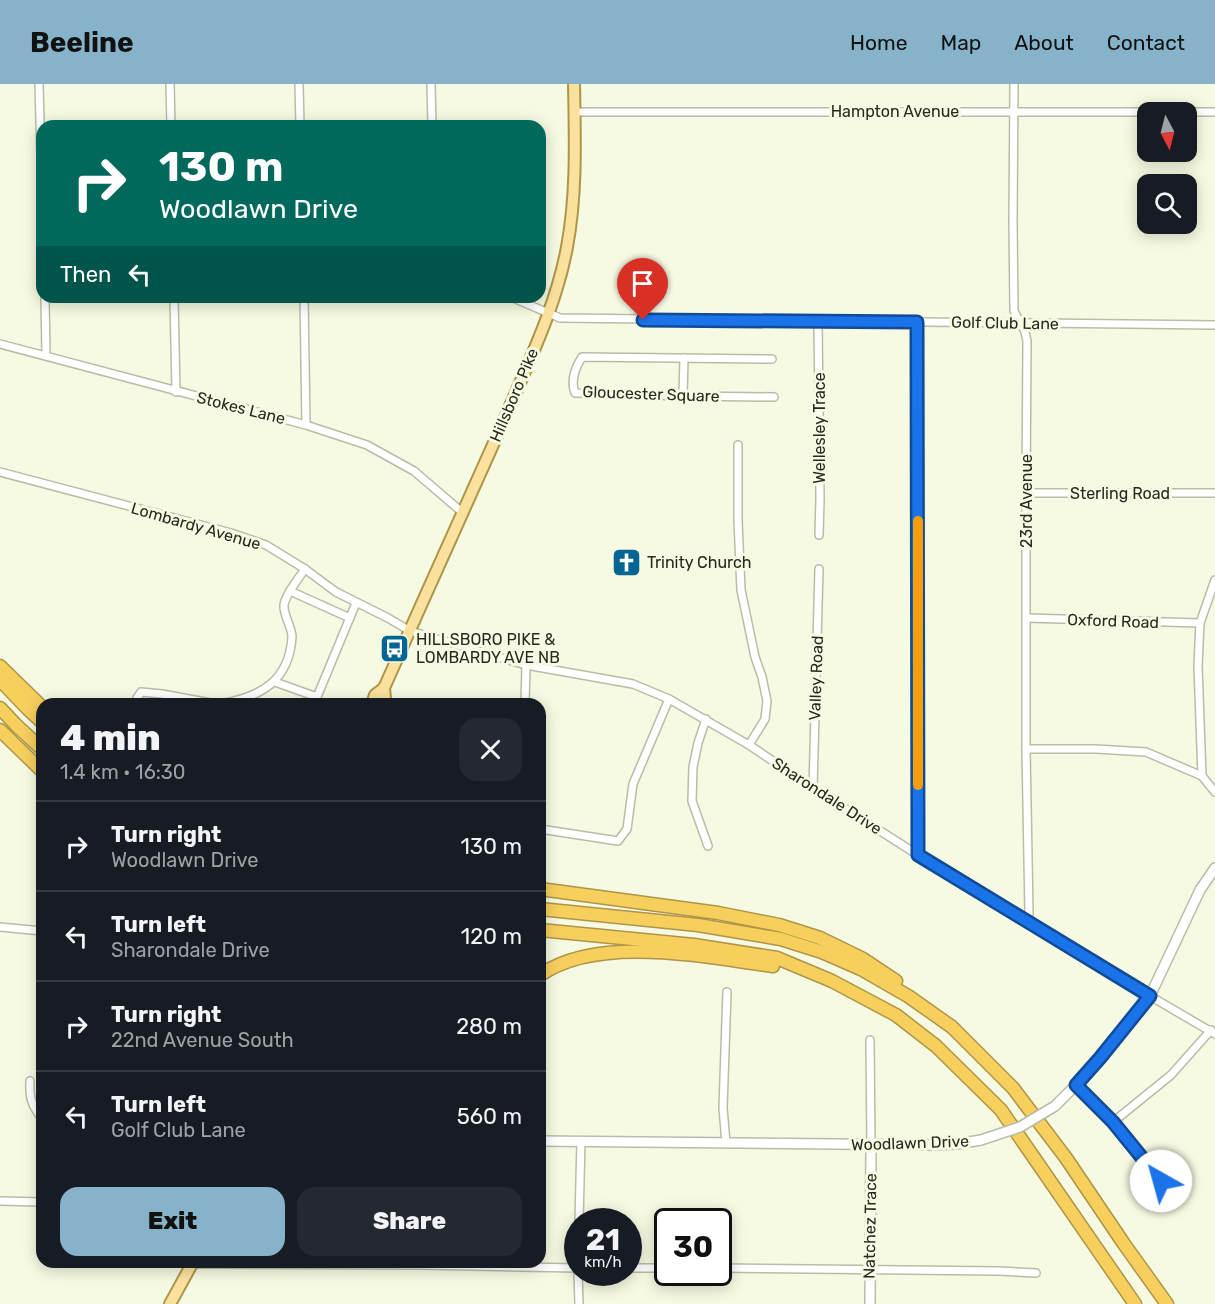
<!DOCTYPE html>
<html lang="en">
<head>
<meta charset="utf-8">
<style>
  :root { --surface:#171b24; --page:#242831; --text:#f1f3f6; --muted:#9ea1a6; --line:#363941; --accent:#86b3ca }
  body { margin:0; font-family:Rubik,sans-serif; background:var(--page); color:var(--text); height:100vh; display:flex; flex-direction:column; font-size:22px; white-space:nowrap }
  * { box-sizing:border-box; margin:0 }
  p { font-size:20px; color:var(--muted) }
  .icon { flex:none; width:33px; height:33px; fill:none; stroke:currentColor; stroke-width:2; stroke-linecap:round; stroke-linejoin:round }
  .map { position:relative; flex:1; overflow:hidden }
  .drawer { position:absolute; left:36px; top:614px; width:510px; height:570px; display:flex; flex-direction:column; background:var(--surface); border-radius:18px; box-shadow:0 3px 15px #0003 }
  .drawer>* { flex:none }
  .banner { position:absolute; left:36px; top:36px; width:510px; height:183px; border-radius:18px; box-shadow:0 3px 15px #0003; background:#00695c; color:#fff; overflow:hidden }
  .needle { width:39px; rotate:173deg }
  .controls { position:absolute; left:1137px; top:18px; display:grid; gap:12px }
  .controls a { display:grid; place-items:center; width:60px; height:60px; border-radius:12px; background:var(--surface); box-shadow:0 3px 15px #0003; font-size:30px }
  .speed { position:absolute; left:564px; top:1124px; display:flex; gap:12px; font-size:30px; font-weight:700; text-align:center }
  .speed>* { display:grid; place-content:center; width:78px; height:78px; border-radius:50%; background:var(--surface); box-shadow:0 3px 15px #0003; line-height:1 }
  .speed small { font-size:15px; font-weight:400 }
  .speed .limit { border:3px solid #111; border-radius:9px; background:#fff; color:#111 }
  .pin { position:absolute; display:grid; place-items:center; width:51px; height:51px; color:#fff; margin:-62px -26px; border-radius:50% 50% 50% 0; rotate:-45deg; box-shadow:0 0 6px #0007 }
  .pin .icon { rotate:45deg }
  .me { position:absolute; width:66px; margin:-33px; rotate:322deg; stroke-linejoin:round; filter:drop-shadow(0 0 4px #0008) }
  .turn { display:flex; align-items:center; gap:21px; height:126px; padding:0 24px; font-size:27px }
  .turn .icon { width:78px; height:78px; stroke-width:2.5 }
  .turn b { display:block; font-size:42px; line-height:51px }
  .then { display:flex; align-items:center; height:57px; padding:0 24px; background:#0003; gap:12px; font-size:22px }
  .round { display:grid; place-items:center; flex:none; width:63px; height:63px; border-radius:18px; background:var(--page) }
  .overview { display:flex; align-items:center; justify-content:space-between; height:102px; padding:0 24px }
  h1 { font-size:36px; font-weight:800; line-height:45px }
  .cta { display:flex; gap:12px; margin-top:auto; padding:12px 24px }
  .cta a { flex:1; height:69px; border-radius:18px; background:var(--accent); color:#111; font-size:24px; font-weight:800; line-height:69px; text-align:center }
  .cta a+a { background:var(--page); color:var(--text) }
  ul { padding:0; list-style:none }
  li { display:flex; align-items:center; gap:18px; height:90px; padding:0 24px; border-top:2px solid var(--line) }
  li div { flex:1 }
  li b { display:block; font-size:22px }
  li em { font-style:normal }
  header { display:flex; align-items:center; gap:36px; box-sizing:border-box; height:84px; padding:0 30px; background:var(--accent); color:#111 }
  header strong { font-size:28px }
  nav { display:flex; gap:33px; margin-inline-start:auto; font-size:21px }
  .map>svg:first-child { display:block }
</style>
</head>
<body>
<header>
<strong>Beeline</strong>
<nav><a>Home</a><a>Map</a><a>About</a><a>Contact</a></nav>
</header>
<div class="map">
<svg width="1215" height="1220" viewBox="0 0 1215 1220">
  <rect width="100%" height="100%" fill="#f6fae2"/>
  <g fill="none" stroke-linecap="round" stroke-linejoin="round">
    <defs>
      <g id="minor">
        <polyline points="39,0 42,111"/>
        <polyline points="170,0 171,42"/>
        <polyline points="299,0 300,42"/>
        <polyline points="431,0 432,42"/>
        <polyline points="1014,0 1013,137 1014,227 1025,248 1027,257 1026,409 1026,665 1029,829 1028,837"/>
        <polyline points="574,28 1215,28"/>
        <polyline points="45,213 46,272"/>
        <polyline points="174,213 176,308"/>
        <polyline points="304,213 306,341"/>
        <polyline points="511,213 560,234 1215,241"/>
        <polyline points="818,237 820,415 819,451"/>
        <polyline points="917,238 918,771"/>
        <polyline points="0,260 306,341 367,361 414,387 463,429"/>
        <path d="M772,275L582,273C575,284 570,296 575,309L683,312L774,313"/>
        <polyline points="683,312 684,274"/>
        <polyline points="738,361 738,436 741,506 755,573 762,593 767,617 765,635 749,661"/>
        <polyline points="0,388 231,449 266,461 305,485 336,508 388,534 410,547 526,581 633,600 669,615 749,661 813,704 918,771 1150,912 1215,950"/>
        <polyline points="1026,409 1215,409"/>
        <polyline points="1215,496 1200,539 1198,582 1202,692 1215,708"/>
        <polyline points="290,507 350,534"/>
        <polyline points="1027,534 1200,539"/>
        <polyline points="275,598 317,613 356,519"/>
        <polyline points="135,620 137,614 141,608 162,610 216,620"/>
        <path d="M220,620C260,613 289,598 292,553C292,543 283,531 284,521C285,511 299,494 305,485"/>
        <polyline points="525,620 526,581"/>
        <polyline points="706,635 698,659 693,683 692,717 708,762"/>
        <polyline points="1026,665 1096,665 1146,668 1202,692"/>
        <polyline points="813,704 819,485"/>
        <polyline points="540,745 618,757 627,745 633,700 669,615"/>
        <polyline points="0,843 42,847"/>
        <polyline points="870,956 871,1061"/>
        <path d="M30,997C29,1015 32,1021 42,1035"/>
        <polyline points="1076,1001 1113,1038 1161,1097"/>
        <polyline points="1113,1038 1171,991 1211,946"/>
        <polyline points="726,1059 723,1024 727,908"/>
        <polyline points="0,1117 42,1118"/>
        <polyline points="579,1137 581,1057"/>
        <polyline points="192,1180 421,1181 578,1184"/>
        <polyline points="628,1184 668,1184"/>
        <polyline points="718,1184 999,1187 1036,1189"/>
        <polyline points="578,1188 579,1220"/>
      </g>
      <g id="secondary">
        <polyline points="1055,1022 1076,1001 1100,974 1150,912 1200,806 1215,784"/>
        <polyline points="540,1057 933,1061 957,1060 981,1056"/>
        <polyline points="870,1220 871,1061"/>
      </g>
      <g id="primary">
        <polyline points="372,620 375,611 384,604"/>
        <path d="M383,620L385,615L384,604C425,514 465,424 505,334C528,279 556,223 567,163C577,110 575,54 574,0"/>
        <polyline points="170,1220 193,1178"/>
      </g>
      <g id="motorway">
        <polyline points="0,582 42,623"/>
        <polyline points="0,596 29,626 42,638"/>
        <polyline points="0,624 16,641 42,665"/>
        <polyline points="0,646 42,687"/>
        <polyline points="540,805 718,829 779,841 820,854 863,875 896,897"/>
        <polyline points="540,825 698,841 781,855 822,868 861,885 908,912 952,943 1013,1004 1066,1074 1124,1160 1167,1220"/>
        <polyline points="540,846 694,861 777,874 832,897 896,931 936,962 1001,1026 1135,1220"/>
        <path d="M540,891C599,850 705,873 773,882"/>
      </g>
    </defs>
    <use href="#minor" stroke="#b9bda7" stroke-width="10"/>
    <use href="#secondary" stroke="#b9bda7" stroke-width="12"/>
    <use href="#primary" stroke="#ae9548" stroke-width="14"/>
    <use href="#motorway" stroke="#ae9548" stroke-width="15"/>
    <use href="#minor" stroke="#fff" stroke-width="7"/>
    <use href="#secondary" stroke="#fff" stroke-width="9"/>
    <use href="#primary" stroke="#fae29e" stroke-width="10"/>
    <use href="#motorway" stroke="#f7cf5d" stroke-width="12"/>
    <defs>
      <polyline id="secondary-bridge" points="981,1056 1020,1043 1055,1022"/>
    </defs>
    <use href="#secondary-bridge" stroke="#b9bda7" stroke-width="12" stroke-linecap="butt"/>
    <use href="#secondary-bridge" stroke="#fff" stroke-width="9"/>
  </g>
  <g fill="none" stroke-linecap="round" stroke-linejoin="round">
    <defs>
      <polyline id="route" points="643,236 917,238 918,771 1150,912 1100,974 1076,1001 1113,1038 1161,1097"/>
    </defs>
    <use href="#route" stroke="#114b97" stroke-width="15"/>
    <use href="#route" stroke="#1a73e8" stroke-width="10"/>
    <polyline stroke="#f59e0b" stroke-width="10" points="918,437 918,701"/>
  </g>
  <defs>
    <symbol id="church-square" viewBox="-11 -11 22 22"><rect x="-9" y="-9" width="18" height="18" rx="4" fill="#036594" stroke="#f6fae2"/><path d="M-1.2-6h2.4v3.5h3.3v2.4h-3.3V6h-2.4V-.1h-3.3v-2.4h3.3Z" fill="#fff"/></symbol>
    <symbol id="bus-square" viewBox="-11 -11 22 22"><rect x="-9" y="-9" width="18" height="18" rx="4" fill="#036594" stroke="#f6fae2"/><path d="M-5-6H5V4H4V6H2V4H-2V6H-4V4H-5ZM-3.5-4V0h7V-4ZM-3.5 1.2v1.5H-2V1.2ZM2 1.2v1.5H3.5V1.2Z" fill="#fff"/></symbol>
  </defs>
  <g fill-rule="evenodd">
    <use href="#church-square" x="610" y="462" width="33" height="33"/>
    <use href="#bus-square" x="378" y="548" width="33" height="33"/>
  </g>
  <g text-anchor="middle" dominant-baseline="central" stroke-width="6" stroke-linejoin="round" paint-order="stroke">
    <g font-size="16" fill="#272820" stroke="#f6fae2">
      <text x="895" y="27">Hampton Avenue</text>
      <text transform="translate(1005 239) rotate(1)">Golf Club Lane</text>
      <text transform="translate(651 310) rotate(2)">Gloucester Square</text>
      <text transform="translate(514 311) rotate(-67)">Hillsboro Pike</text>
      <text transform="translate(241 324) rotate(14)">Stokes Lane</text>
      <text transform="translate(819 344) rotate(-90)">Wellesley Trace</text>
      <text x="1120" y="409">Sterling Road</text>
      <text transform="translate(1026 417) rotate(-90)">23rd Avenue</text>
      <text transform="translate(196 442) rotate(16)">Lombardy Avenue</text>
      <text transform="translate(1113 537) rotate(2)">Oxford Road</text>
      <text transform="translate(816 594) rotate(-88)">Valley Road</text>
      <text transform="translate(827 712) rotate(33)">Sharondale Drive</text>
      <text transform="translate(910 1059) rotate(-2)">Woodlawn Drive</text>
      <text transform="translate(870 1142) rotate(-89)">Natchez Trace</text>
    </g>
    <g font-size="16" fill="#272820" stroke="#f6fae2" text-anchor="start">
      <text x="647" y="478">Trinity Church</text>
      <text x="416" y="555">HILLSBORO PIKE &amp;<tspan x="416" dy="18">LOMBARDY AVE NB</tspan></text>
    </g>
  </g>
</svg>
<div class="controls">
<a><svg class="needle" viewBox="-14 -14 28 28"><path d="M0-13l5 13h-10z" fill="#e53935"/><path d="M0 13l5-13h-10z" fill="#9ea1a6"/></svg></a>
<a><svg class="icon" aria-label="search" viewBox="0 0 24 24"><circle cx="10" cy="10" r="6"/><path d="M15 15l6 6"/></svg></a>
</div>
<div class="speed"><div>21<small>km/h</small></div><div class="limit">30</div></div>
<div class="pin" style="left:643px;top:236px;background:#d93025"><svg class="icon" aria-label="arrive" viewBox="0 0 24 24"><path d="M6 21V4h12l-3 4 3 4H6"/></svg></div>
<svg class="me" style="left:1161px;top:1097px" viewBox="-20 -20 40 40"><circle r="19" fill="#fff"/><path d="M0-13L10 11 0 6-10 11z" fill="#1a73e8"/></svg>
<div class="banner">
<div class="turn"><svg class="icon" aria-label="right" viewBox="0 0 24 24"><path d="M7 20v-9h11M14 6l5 5-5 5"/></svg><div><b>130 m</b>Woodlawn Drive</div></div>
<div class="then">Then<svg class="icon" aria-label="left" viewBox="0 0 24 24"><path d="M17 20v-9H6M10 6l-5 5 5 5"/></svg></div>
</div>
<section class="drawer">
<div class="overview"><div><h1>4 min</h1><p>1.4 km · 16:30</p></div><a class="round"><svg class="icon" aria-label="close" viewBox="0 0 24 24"><path d="M6 6l12 12M18 6L6 18"/></svg></a></div>
<ul>
<li><svg class="icon" aria-label="right" viewBox="0 0 24 24"><path d="M7 20v-9h11M14 6l5 5-5 5"/></svg><div><b>Turn right</b><p>Woodlawn Drive</p></div><em>130 m</em></li>
<li><svg class="icon" aria-label="left" viewBox="0 0 24 24"><path d="M17 20v-9H6M10 6l-5 5 5 5"/></svg><div><b>Turn left</b><p>Sharondale Drive</p></div><em>120 m</em></li>
<li><svg class="icon" aria-label="right" viewBox="0 0 24 24"><path d="M7 20v-9h11M14 6l5 5-5 5"/></svg><div><b>Turn right</b><p>22nd Avenue South</p></div><em>280 m</em></li>
<li><svg class="icon" aria-label="left" viewBox="0 0 24 24"><path d="M17 20v-9H6M10 6l-5 5 5 5"/></svg><div><b>Turn left</b><p>Golf Club Lane</p></div><em>560 m</em></li>
</ul>
<div class="cta"><a>Exit</a><a>Share</a></div>
</section>
</div>
</body>
</html>
